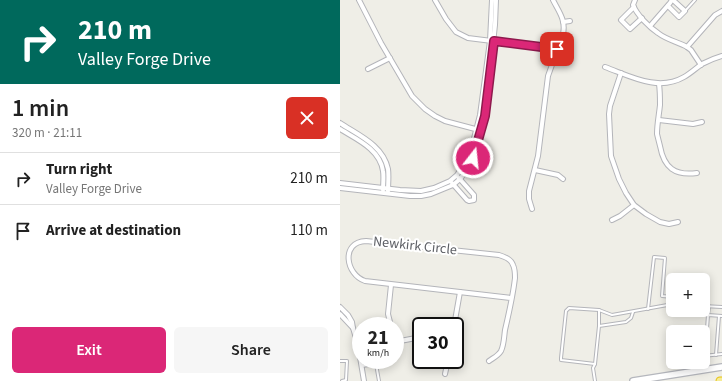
<!DOCTYPE html>
<html lang="en">
<head>
<meta charset="utf-8">
<style>
  :root { --surface:#fff; --page:#f6f6f6; --text:#222; --muted:#767676; --line:#e0e0e0; --accent:#db2777 }
  body { margin:0; font-family:"Source Sans 3",sans-serif; background:var(--page); color:var(--text); height:100vh; display:flex; flex-direction:column; font-size:15px; white-space:nowrap }
  * { box-sizing:border-box; margin:0 }
  p { font-size:13px; color:var(--muted) }
  .icon { flex:none; width:22px; height:22px; fill:none; stroke:currentColor; stroke-width:2; stroke-linecap:round; stroke-linejoin:round }
  .map { position:relative; flex:1; overflow:hidden }
  .panel { display:flex; flex-direction:column; background:var(--surface); width:340px }
  .panel>* { flex:none }
  .hud { background:#00695c; color:#fff; overflow:hidden }
  .fabs { position:absolute; left:326px; top:273px; display:grid; gap:8px }
  .fabs a { display:grid; place-items:center; width:44px; height:44px; border-radius:6px; background:var(--surface); box-shadow:0 2px 10px #0003; font-size:20px }
  .speed { position:absolute; left:12px; top:317px; display:flex; gap:8px; font-size:20px; font-weight:700; text-align:center }
  .speed>* { display:grid; place-content:center; width:52px; height:52px; border-radius:50%; background:var(--surface); box-shadow:0 2px 10px #0003; line-height:1 }
  .speed small { font-size:10px; font-weight:400 }
  .speed .limit { border:2px solid #111; border-radius:6px; background:#fff; color:#111 }
  .pin { position:absolute; display:grid; place-items:center; width:34px; height:34px; color:#fff; margin:-17px; border-radius:8px; box-shadow:0 2px 6px #0006 }
  .me { position:absolute; width:44px; margin:-22px; rotate:16deg; stroke-linejoin:round; filter:drop-shadow(0 0 3px #0008) }
  .turn { display:flex; align-items:center; gap:14px; height:84px; padding:0 12px; font-size:18px }
  .turn .icon { width:52px; height:52px; stroke-width:2.5 }
  .turn b { display:block; font-size:28px; line-height:34px }
  .round { display:grid; place-items:center; flex:none; width:42px; height:42px; border-radius:6px; background:var(--page) }
  .summary { display:flex; align-items:center; justify-content:space-between; height:68px; padding:0 12px }
  h1 { font-size:24px; font-weight:600; line-height:30px }
  .primary-button { display:flex; gap:8px; margin-top:auto; padding:8px 12px }
  .primary-button a { flex:1; height:46px; border-radius:6px; background:var(--accent); color:#fff; font-size:16px; font-weight:600; line-height:46px; text-align:center }
  .primary-button a+a { background:var(--page); color:var(--text) }
  ul { padding:0; list-style:none }
  li { display:flex; align-items:center; gap:12px; height:52px; padding:0 12px; border-top:1px solid var(--line) }
  li div { flex:1 }
  li b { display:block; font-size:15px }
  li em { font-style:normal }
  main { display:flex; flex:1; min-height:0 }
  .map>svg:first-child { display:block }
</style>
</head>
<body>
<main>
<section class="panel">
<div class="hud">
<div class="turn"><svg class="icon" aria-label="right" viewBox="0 0 24 24"><path d="M7 20v-9h11M14 6l5 5-5 5"/></svg><div><b>210 m</b>Valley Forge Drive</div></div>
</div>
<div class="summary"><div><h1>1 min</h1><p>320 m · 21:11</p></div><a class="round" style="background:#d93025;color:#fff"><svg class="icon" aria-label="close" viewBox="0 0 24 24"><path d="M6 6l12 12M18 6L6 18"/></svg></a></div>
<ul>
<li><svg class="icon" aria-label="right" viewBox="0 0 24 24"><path d="M7 20v-9h11M14 6l5 5-5 5"/></svg><div><b>Turn right</b><p>Valley Forge Drive</p></div><em>210 m</em></li>
<li><svg class="icon" aria-label="arrive" viewBox="0 0 24 24"><path d="M6 21V4h12l-3 4 3 4H6"/></svg><div><b>Arrive at destination</b></div><em>110 m</em></li>
</ul>
<div class="primary-button"><a>Exit</a><a>Share</a></div>
</section>
<div class="map">
<svg width="382" height="381" viewBox="0 0 382 381">
  <rect width="100%" height="100%" fill="#efeee7"/>
  <g fill="none" stroke-linecap="round" stroke-linejoin="round">
    <defs>
      <g id="service">
        <polyline points="345,11 355,0"/>
        <polyline points="363,306 382,307"/>
        <polyline points="308,309 314,257 325,258 322,296 333,297"/>
        <polyline points="368,315 369,306"/>
        <polyline points="259,326 259,310"/>
        <polyline points="376,355 379,316"/>
        <polyline points="363,356 382,354"/>
        <polyline points="365,356 368,315 382,316"/>
        <polyline points="0,361 7,361 6,380 2,381"/>
        <polyline points="351,362 352,371"/>
        <polyline points="255,364 221,360 221,358 226,311 229,308 259,310 272,315 333,304"/>
        <polyline points="22,366 36,364 39,381"/>
        <polyline points="255,381 253,368 255,364 259,326 286,322 291,318 293,312"/>
      </g>
      <g id="minor">
        <polyline points="19,0 41,43 72,96 85,109 95,116 105,121 139,130"/>
        <polyline points="95,0 106,19 116,32 128,38 217,49"/>
        <path d="M295,0L293,5C297,15 309,27 318,33C327,40 338,42 347,47L351,50L361,65"/>
        <polyline points="328,6 339,17 345,11 333,0"/>
        <polyline points="294,7 281,20 290,29 302,18"/>
        <polyline points="223,22 230,21"/>
        <polyline points="310,26 330,3 332,0"/>
        <polyline points="347,47 375,15 382,11"/>
        <path d="M265,67C290,76 318,92 344,77C351,73 356,68 362,64C368,61 375,58 382,56"/>
        <polyline points="28,69 50,58"/>
        <polyline points="281,73 270,106 269,114 271,156 279,179 286,193 294,205 306,214 320,222 329,224 338,222"/>
        <path d="M319,84C320,91 320,98 320,105C319,115 317,124 317,134C318,138 319,142 320,146C324,168 335,176 357,173"/>
        <polyline points="319,120 353,124 362,122"/>
        <path d="M0,123C18,135 43,145 48,169C49,176 48,184 48,191"/>
        <path d="M0,129C16,139 40,149 43,171C44,177 43,184 43,190"/>
        <polyline points="195,170 218,175 223,179"/>
        <polyline points="0,183 60,190 81,191 94,188 110,181 117,175 126,161 131,150 140,115 150,41 152,0"/>
        <polyline points="112,183 127,200 129,201 134,200 134,195 118,177"/>
        <polyline points="0,188 70,196 81,196 91,194 113,185 120,179 127,170 133,158 145,116 155,25 156,0"/>
        <path d="M192,209L189,199V191L198,156L208,76L223,34C226,20 219,12 213,0"/>
        <polyline points="272,220 280,216 294,205"/>
        <polyline points="51,285 48,314 51,326"/>
        <polyline points="0,307 8,315 12,322 13,328 18,345 24,381"/>
        <polyline points="0,314 13,328"/>
        <polyline points="114,326 120,292"/>
        <polyline points="55,342 81,337"/>
        <path d="M149,361C153,358 158,356 161,351C164,345 164,337 165,330C169,313 173,295 175,278C175,274 175,269 173,265C171,259 165,257 159,255L26,241C0,242 6,275 25,281L171,298"/>
        <polyline points="105,374 108,360"/>
      </g>
      <polyline id="secondary" points="293,381 382,367"/>
      <polyline id="motorway" points="380,381 382,381"/>
    </defs>
    <use href="#service" stroke="#b4b5ba" stroke-width="4"/>
    <use href="#minor" stroke="#b4b5ba" stroke-width="6"/>
    <use href="#secondary" stroke="#b5b7bd" stroke-width="8"/>
    <use href="#motorway" stroke="#e7c20f" stroke-width="9"/>
    <use href="#service" stroke="#fff" stroke-width="2"/>
    <use href="#minor" stroke="#fff" stroke-width="4"/>
    <use href="#secondary" stroke="#fff" stroke-width="5.5"/>
    <use href="#motorway" stroke="#f6ec96" stroke-width="7"/>
  </g>
  <g fill="none" stroke-linecap="round" stroke-linejoin="round">
    <defs>
      <polyline id="route" points="133,158 145,116 154,41 217,49"/>
    </defs>
    <use href="#route" stroke="#8e194d" stroke-width="10"/>
    <use href="#route" stroke="#db2777" stroke-width="7"/>
  </g>
  <g text-anchor="middle" dominant-baseline="central" stroke-width="4" stroke-linejoin="round" paint-order="stroke">
    <g font-size="14" fill="#5e6066" stroke="#fff">
      <text transform="translate(75 246) rotate(6)">Newkirk Circle</text>
    </g>
  </g>
</svg>
<div class="fabs">
<a>+</a>
<a>−</a>
</div>
<div class="speed"><div>21<small>km/h</small></div><div class="limit">30</div></div>
<div class="pin" style="left:217px;top:49px;background:#d93025"><svg class="icon" aria-label="arrive" viewBox="0 0 24 24"><path d="M6 21V4h12l-3 4 3 4H6"/></svg></div>
<svg class="me" style="left:133px;top:158px" viewBox="-20 -20 40 40"><circle r="17" fill="#db2777" stroke="#fff" stroke-width="3"/><path d="M0-11L8 9 0 5-8 9z" fill="#fff"/></svg>
</div>
</main>
</body>
</html>
